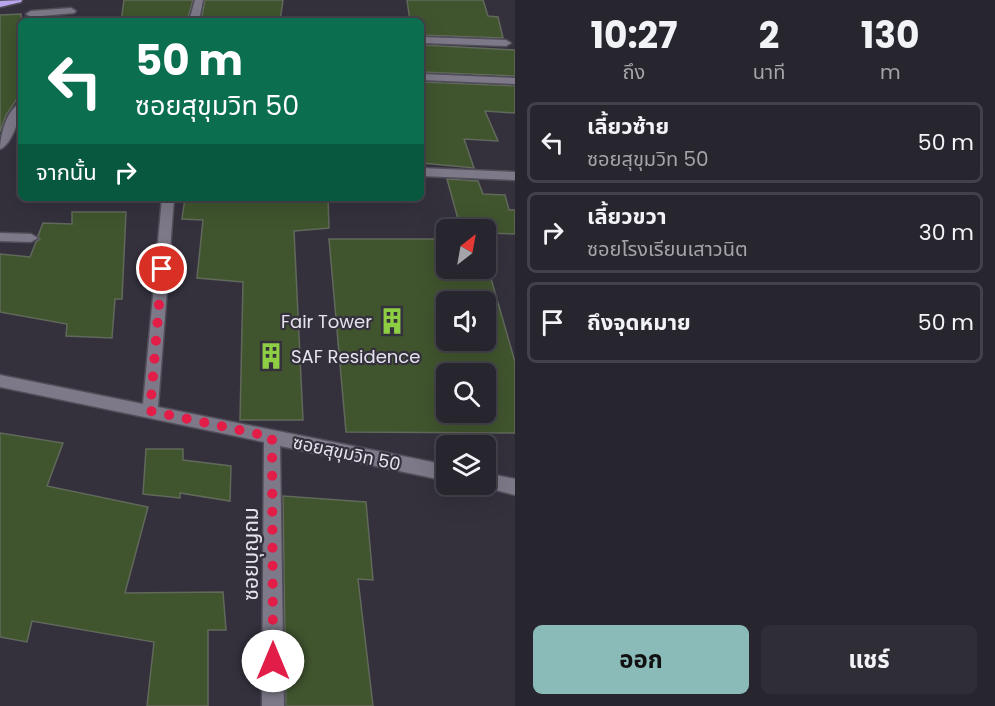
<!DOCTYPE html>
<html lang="th">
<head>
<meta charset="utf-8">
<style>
  :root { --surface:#27252e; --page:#2f2d36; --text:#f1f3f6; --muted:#a4a5aa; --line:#43424a; --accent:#8bbbb9 }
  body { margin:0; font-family:Poppins,"Noto Sans Thai",sans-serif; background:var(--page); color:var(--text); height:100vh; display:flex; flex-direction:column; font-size:22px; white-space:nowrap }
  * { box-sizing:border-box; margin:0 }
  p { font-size:20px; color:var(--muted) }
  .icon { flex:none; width:33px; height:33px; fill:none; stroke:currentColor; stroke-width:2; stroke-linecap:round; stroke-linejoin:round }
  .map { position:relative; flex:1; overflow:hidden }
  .details { display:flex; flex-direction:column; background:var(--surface); width:480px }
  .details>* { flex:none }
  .banner { position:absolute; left:18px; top:18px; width:406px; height:183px; border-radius:9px; box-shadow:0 6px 24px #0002,0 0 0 2px var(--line); background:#0b6e4f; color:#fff; overflow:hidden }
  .needle { width:39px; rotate:31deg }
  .fabs { position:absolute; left:436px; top:219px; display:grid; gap:12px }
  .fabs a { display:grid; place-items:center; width:60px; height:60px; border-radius:9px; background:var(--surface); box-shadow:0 6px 24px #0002,0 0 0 2px var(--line); font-size:30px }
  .pin { position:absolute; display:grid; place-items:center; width:51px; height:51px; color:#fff; margin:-26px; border:3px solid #fff; border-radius:50%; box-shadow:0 2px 6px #0007 }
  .me { position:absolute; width:66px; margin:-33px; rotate:0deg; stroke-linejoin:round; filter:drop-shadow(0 0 4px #0008) }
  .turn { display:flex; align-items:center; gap:21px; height:126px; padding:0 18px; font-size:27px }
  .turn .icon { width:78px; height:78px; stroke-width:2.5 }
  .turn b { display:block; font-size:42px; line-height:51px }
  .then { display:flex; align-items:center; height:57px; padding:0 18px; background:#0003; gap:12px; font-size:22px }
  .eta { display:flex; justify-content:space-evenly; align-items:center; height:102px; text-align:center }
  .eta b { font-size:36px; font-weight:700; line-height:42px }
  .cta { display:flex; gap:12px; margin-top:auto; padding:12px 18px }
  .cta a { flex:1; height:69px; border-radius:9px; background:var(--accent); color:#111; font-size:24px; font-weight:700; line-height:69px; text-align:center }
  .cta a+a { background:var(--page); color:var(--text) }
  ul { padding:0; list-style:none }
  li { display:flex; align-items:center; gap:18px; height:81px; margin:0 12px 9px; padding:0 6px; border:3px solid var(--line); border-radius:9px }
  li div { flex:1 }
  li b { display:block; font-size:22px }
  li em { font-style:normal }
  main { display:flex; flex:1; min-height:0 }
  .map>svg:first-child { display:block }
</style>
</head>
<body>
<main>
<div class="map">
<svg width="515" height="706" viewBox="0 0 515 706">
  <rect width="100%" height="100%" fill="#34313d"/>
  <g fill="#40542e" stroke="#61695b" stroke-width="1.5" fill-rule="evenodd">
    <polygon points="124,0 193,0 187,21 121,21"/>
    <polygon points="205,0 283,0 280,21 201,21"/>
    <polygon points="407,0 483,0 488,16 498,17 503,38 422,35 422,21 410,21"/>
    <polygon points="21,14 21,93 6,115 0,132 0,15"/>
    <polygon points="422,45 515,50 515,76 422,72"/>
    <polygon points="422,82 515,86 515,113 485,111 498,141 464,139 474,168 422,163"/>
    <polygon points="447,179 478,181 483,194 505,195 509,210 515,210 515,234 486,233 486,230 461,230"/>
    <polygon points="185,198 328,198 329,228 294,231 303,420 240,420 243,282 197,278 203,220 182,219"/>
    <polygon points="72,212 126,212 122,299 115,299 112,338 66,336 67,324 0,312 0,254 30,257 36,242 40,239 38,236 43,223 72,224"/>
    <path d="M329,239H447V268H486V261L515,362V433L346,432ZM447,302H486V340H447ZM447,374H486V412H447Z"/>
    <polygon points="0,433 63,443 47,486 148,507 125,593 223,592 226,630 208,630 208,706 147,706 154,642 32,621 27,642 0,637"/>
    <polygon points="146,449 183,449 183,460 231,466 230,501 180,493 180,498 143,494"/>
    <polygon points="283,496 366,502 373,580 358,579 373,706 286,706"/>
  </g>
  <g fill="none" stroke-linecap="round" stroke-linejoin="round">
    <defs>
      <g id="minor">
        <polygon points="195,0 203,0 199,21 189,21"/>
        <polygon points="71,8 76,11 74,13 31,17 26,14 31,11"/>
        <polygon points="422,37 506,40 511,43 506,46 422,43"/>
        <polygon points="422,74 515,78 515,84 422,80"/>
        <path d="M21,103C21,115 12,145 0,149C0,136 7,108 21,103Z"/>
        <polygon points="422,168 515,172 515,180 422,176"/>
        <polygon points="162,198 174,198 158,407 447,465 447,481 280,446 284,706 262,706 264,442 0,387 0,375 143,404"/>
        <polygon points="0,233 31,234 38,238 31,242 0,241"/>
        <polygon points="486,473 515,479 515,495 480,486 479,484 486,484"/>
      </g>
      <polygon id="highway" points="22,0 21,2 0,7 0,1"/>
    </defs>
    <use href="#minor" stroke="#504e58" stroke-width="3"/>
    <use href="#highway" stroke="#504e58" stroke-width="3"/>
    <use href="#minor" fill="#7d7988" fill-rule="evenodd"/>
    <use href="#highway" fill="#b9a4ee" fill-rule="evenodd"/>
  </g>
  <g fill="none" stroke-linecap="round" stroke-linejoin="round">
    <polyline stroke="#e11d48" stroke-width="10" stroke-dasharray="0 18" points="162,269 150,411 272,437 273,661"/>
  </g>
  <defs>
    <symbol id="building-bare" viewBox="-9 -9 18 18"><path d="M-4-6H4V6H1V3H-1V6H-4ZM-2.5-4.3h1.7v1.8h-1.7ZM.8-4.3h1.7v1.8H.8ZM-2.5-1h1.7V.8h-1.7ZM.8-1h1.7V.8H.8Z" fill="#8dce44" stroke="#34313d" stroke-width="2.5" paint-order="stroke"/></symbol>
  </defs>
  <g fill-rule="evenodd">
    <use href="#building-bare" x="373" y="302" width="38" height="38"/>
    <use href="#building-bare" x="252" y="337" width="38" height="38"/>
  </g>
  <g text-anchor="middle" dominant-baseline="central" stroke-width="4.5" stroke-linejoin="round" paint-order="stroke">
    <g font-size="18" fill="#e5e3eb" stroke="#34313d" text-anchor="end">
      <text x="372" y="321">Fair Tower</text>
      <text x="291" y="356" text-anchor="start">SAF Residence</text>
    </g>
    <g font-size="18" fill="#e5e3eb" stroke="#34313d">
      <text transform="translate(347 453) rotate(12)">ซอยสุขุมวิท 50</text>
    </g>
    <g font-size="21" fill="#e5e3eb" stroke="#34313d">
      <text transform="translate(250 554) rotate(-90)">ซอยบุญถม</text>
    </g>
  </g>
</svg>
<div class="fabs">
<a><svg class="needle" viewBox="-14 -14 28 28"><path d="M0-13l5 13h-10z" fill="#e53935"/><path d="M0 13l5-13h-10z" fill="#a4a5aa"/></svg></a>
<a><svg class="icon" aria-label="sound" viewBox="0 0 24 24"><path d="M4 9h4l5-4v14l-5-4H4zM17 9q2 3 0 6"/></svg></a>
<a><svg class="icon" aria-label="search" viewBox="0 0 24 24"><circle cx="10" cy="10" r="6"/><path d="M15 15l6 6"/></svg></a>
<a><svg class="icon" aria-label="layers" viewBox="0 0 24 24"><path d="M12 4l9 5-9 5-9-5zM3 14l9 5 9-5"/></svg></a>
</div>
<div class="pin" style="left:162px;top:269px;background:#d93025"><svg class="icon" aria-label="arrive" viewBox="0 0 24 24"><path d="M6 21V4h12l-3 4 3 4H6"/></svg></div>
<svg class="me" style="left:273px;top:661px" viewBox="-20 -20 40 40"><circle r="19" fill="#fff"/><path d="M0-13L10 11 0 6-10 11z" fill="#e11d48"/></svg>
<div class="banner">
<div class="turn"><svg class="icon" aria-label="left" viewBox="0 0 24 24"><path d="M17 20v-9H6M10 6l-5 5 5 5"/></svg><div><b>50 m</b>ซอยสุขุมวิท 50</div></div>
<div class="then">จากนั้น<svg class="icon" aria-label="right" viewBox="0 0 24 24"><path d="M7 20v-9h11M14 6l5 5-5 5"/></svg></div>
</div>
</div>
<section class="details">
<div class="eta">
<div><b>10:27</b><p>ถึง</p></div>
<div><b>2</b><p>นาที</p></div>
<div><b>130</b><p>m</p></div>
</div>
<ul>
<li><svg class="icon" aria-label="left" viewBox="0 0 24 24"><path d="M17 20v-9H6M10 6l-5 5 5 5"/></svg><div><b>เลี้ยวซ้าย</b><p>ซอยสุขุมวิท 50</p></div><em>50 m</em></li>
<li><svg class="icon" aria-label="right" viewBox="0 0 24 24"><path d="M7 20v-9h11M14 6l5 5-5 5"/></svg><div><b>เลี้ยวขวา</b><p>ซอยโรงเรียนเสาวนิต</p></div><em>30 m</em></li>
<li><svg class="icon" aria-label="arrive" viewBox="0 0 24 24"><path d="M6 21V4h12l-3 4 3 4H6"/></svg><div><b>ถึงจุดหมาย</b></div><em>50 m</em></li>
</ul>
<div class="cta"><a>ออก</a><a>แชร์</a></div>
</section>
</main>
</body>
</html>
